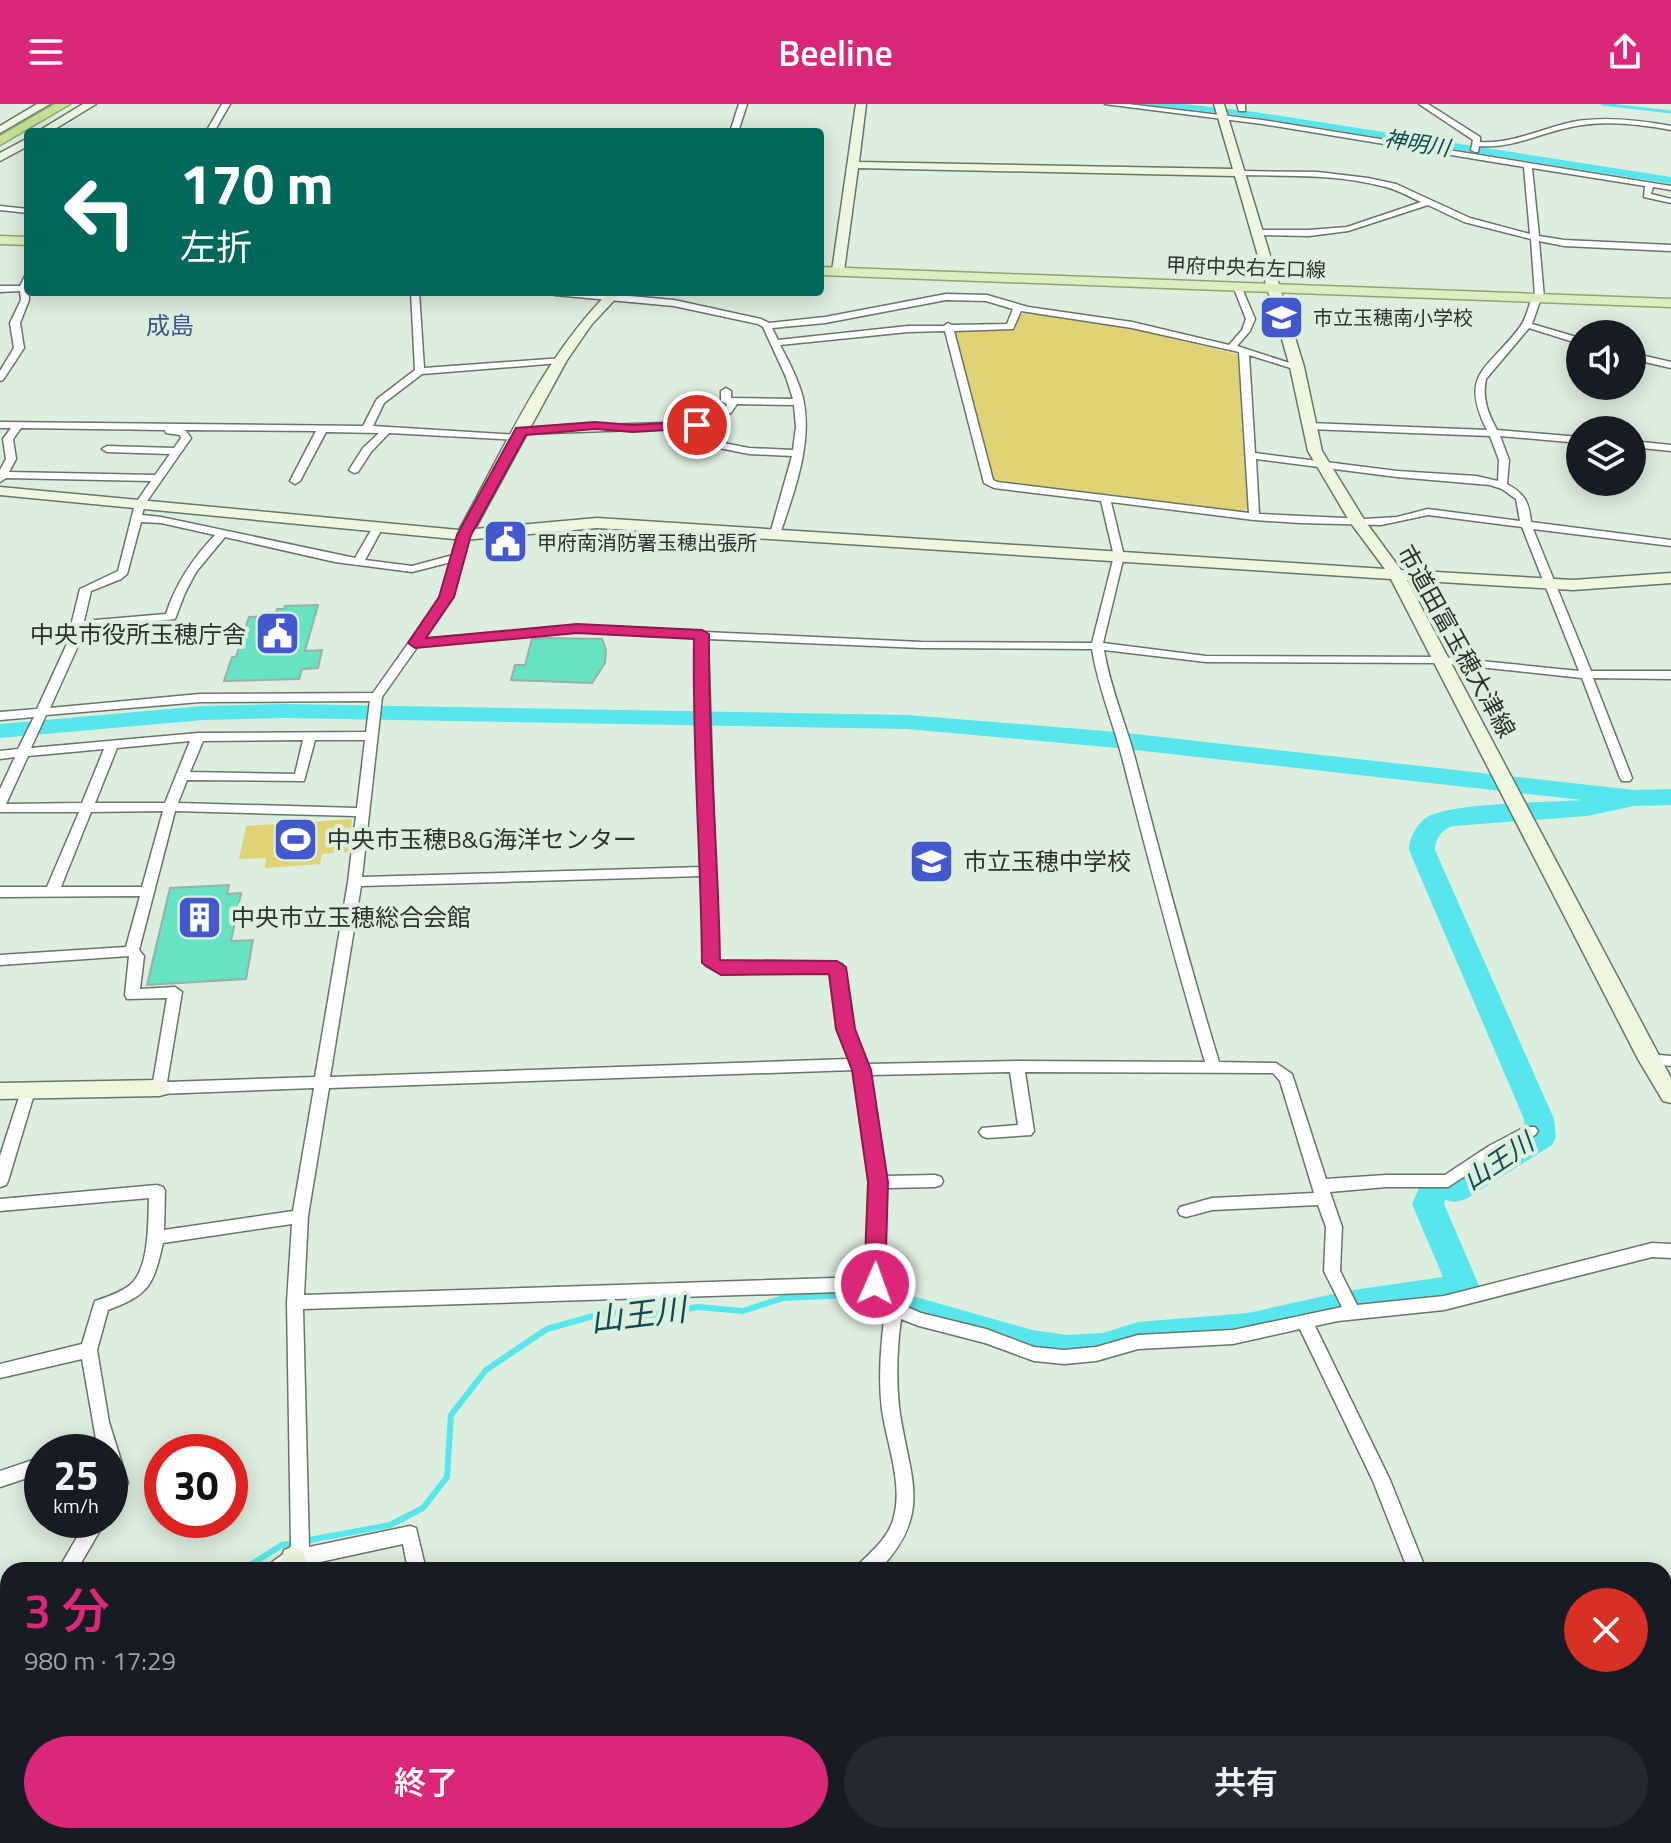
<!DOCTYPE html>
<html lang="ja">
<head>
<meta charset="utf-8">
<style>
  :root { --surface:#171b24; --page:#242831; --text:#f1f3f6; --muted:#9ea1a6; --accent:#db2777 }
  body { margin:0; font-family:"Titillium Web","Noto Sans JP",sans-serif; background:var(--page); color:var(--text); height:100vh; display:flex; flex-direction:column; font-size:30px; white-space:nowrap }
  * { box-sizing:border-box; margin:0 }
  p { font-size:26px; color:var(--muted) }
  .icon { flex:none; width:44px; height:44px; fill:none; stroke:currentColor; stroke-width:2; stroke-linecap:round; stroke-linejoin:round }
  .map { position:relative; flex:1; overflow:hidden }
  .panel { position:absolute; left:0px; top:1458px; width:1672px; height:282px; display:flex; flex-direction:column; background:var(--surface); border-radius:24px 24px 0 0; box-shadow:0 4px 20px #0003 }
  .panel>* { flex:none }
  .banner { position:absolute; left:24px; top:24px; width:800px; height:168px; border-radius:8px; box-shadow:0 4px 20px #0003; background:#00695c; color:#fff; overflow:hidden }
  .buttons { position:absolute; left:1566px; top:216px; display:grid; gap:16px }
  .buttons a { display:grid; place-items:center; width:80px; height:80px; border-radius:50%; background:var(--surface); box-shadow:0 4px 20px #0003; font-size:40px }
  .speed { position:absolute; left:24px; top:1330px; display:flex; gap:16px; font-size:40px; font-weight:700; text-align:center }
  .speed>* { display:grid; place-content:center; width:104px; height:104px; border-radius:50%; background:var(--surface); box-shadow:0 4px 20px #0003; line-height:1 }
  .speed small { font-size:20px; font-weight:400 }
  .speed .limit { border:12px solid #d22; background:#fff; color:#111 }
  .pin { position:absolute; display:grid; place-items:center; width:68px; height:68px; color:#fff; margin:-34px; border:4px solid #fff; border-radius:50%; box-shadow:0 2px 8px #0007 }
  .me { position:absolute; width:88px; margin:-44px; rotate:2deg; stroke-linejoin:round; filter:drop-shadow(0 0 6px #0008) }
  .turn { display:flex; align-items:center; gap:28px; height:168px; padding:0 24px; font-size:36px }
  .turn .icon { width:104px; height:104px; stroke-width:2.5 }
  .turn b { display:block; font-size:56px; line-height:68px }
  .round { display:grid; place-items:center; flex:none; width:84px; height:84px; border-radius:42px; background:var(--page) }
  .headline { display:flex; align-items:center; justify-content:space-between; height:136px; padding:0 24px }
  h1 { font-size:48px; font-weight:600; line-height:60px; color:var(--accent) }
  .action { display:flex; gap:16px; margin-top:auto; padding:16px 24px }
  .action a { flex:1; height:92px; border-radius:48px; background:var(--accent); color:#fff; font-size:32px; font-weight:600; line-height:92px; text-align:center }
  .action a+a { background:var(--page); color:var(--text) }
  header { display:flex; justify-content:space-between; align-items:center; height:104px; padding:0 24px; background:var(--accent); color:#fff; font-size:36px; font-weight:600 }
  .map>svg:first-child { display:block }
</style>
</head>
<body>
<header><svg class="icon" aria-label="menu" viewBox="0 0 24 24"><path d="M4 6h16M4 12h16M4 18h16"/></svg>Beeline<svg class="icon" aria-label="share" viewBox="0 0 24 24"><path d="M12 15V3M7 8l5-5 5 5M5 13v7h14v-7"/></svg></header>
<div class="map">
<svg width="1671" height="1739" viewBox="0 0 1671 1739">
  <rect width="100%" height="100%" fill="#dceede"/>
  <g fill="#e0d375">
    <polygon points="1029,208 1126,223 1240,251 1248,405 1237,409 1189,404 993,377 953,226 1015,225 1020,211"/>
    <polygon points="352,715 348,748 322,750 320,760 265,764 266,754 239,755 246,722"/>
  </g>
  <polygon fill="#56e6eb" points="1140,0 1185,0 1255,8 1671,73 1671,80 1253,13"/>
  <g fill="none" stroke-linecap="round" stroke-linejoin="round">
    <polyline stroke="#56e6eb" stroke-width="3" points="1602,0 1671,8"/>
    <g stroke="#56e6eb" stroke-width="6">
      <polyline points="304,1437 390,1421 423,1404 447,1373 451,1311 486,1266 547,1225 608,1208 652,1211 698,1203 743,1207 783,1194 848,1191 865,1194"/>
      <polyline points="242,1466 282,1441 294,1439"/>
      <polyline points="0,1615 8,1610"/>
    </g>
    <path fill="#56e6eb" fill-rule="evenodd" d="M284,600L907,611L1117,628L1634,686L1671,685V701L1634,702L1587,712L1453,722C1442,725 1435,735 1435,746L1554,1015L1556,1033L1552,1041L1466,1095L1455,1098L1445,1096L1444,1100L1480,1184L1476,1194L1347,1215L1248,1237L1138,1246L1103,1257L1068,1259L1032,1254L888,1213L876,1209L871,1199L876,1189L888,1185L1032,1226L1068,1231L1103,1229L1138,1218L1248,1209L1347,1187L1443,1173L1412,1100L1424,1073L1435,1070L1451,1073L1525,1028L1524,1015L1409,746C1409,733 1419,716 1431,711C1464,698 1544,699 1582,696L1117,644L907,625L284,614L203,616L0,634V620L203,602Z"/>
  </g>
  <g fill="#66e3c3" stroke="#98b0a8" stroke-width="2">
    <polygon points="318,501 305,547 322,546 318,564 302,565 299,575 224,577 232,553 236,553 249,513 275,512 277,505 284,505 285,502"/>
    <polygon points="547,534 602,535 606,546 605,559 592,579 511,576 515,561 525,561 532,535"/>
    <polygon points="229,781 227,790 241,789 231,837 253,836 246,875 147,881 170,784"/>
  </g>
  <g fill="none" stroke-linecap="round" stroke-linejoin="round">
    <defs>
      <g id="street">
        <polygon points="222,0 230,0 214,28 206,28"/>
        <polygon points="739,0 747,0 738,28 730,28"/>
        <path d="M1105,0H1128L1262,16L1671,82V86L1653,83L1651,90L1671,95V99L1644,93L1645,82L1532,64L1539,132L1564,136L1671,141V147L1564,142L1539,137L1544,194L1540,197L1532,220L1580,234V240L1529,224L1486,275C1482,295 1488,309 1497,326L1580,333V339L1500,332L1509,356L1507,380C1525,390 1529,398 1531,418L1671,436V442L1533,425L1591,567H1671V575L1593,574L1632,674L1630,677H1622L1620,674L1582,574L1441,559L1206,558L1104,546C1110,584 1126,620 1136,658C1162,758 1189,859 1219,958L1276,959L1292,970L1326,1075L1386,1071H1445L1489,1042L1525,1023H1535L1538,1027L1535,1031L1499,1050L1448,1083H1386L1330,1088L1342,1123L1340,1167L1357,1201L1444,1192L1652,1139L1671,1140V1154L1652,1153L1444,1206L1338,1217L1315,1222L1390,1376L1426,1466H1408L1373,1377L1300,1225L1233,1240L1138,1245L1096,1257L1064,1260L1034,1257L985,1239L919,1222L901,1215C897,1244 896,1273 899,1303C908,1371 935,1408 879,1466H857L859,1460C872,1447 888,1434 893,1416C904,1381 887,1341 882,1306C878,1273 881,1240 885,1207L872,1194L869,1187L303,1205L309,1443L410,1422L416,1424L426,1466H408L403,1440L297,1463L292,1466H266C271,1455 284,1453 291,1442L287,1198L292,1120L163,1139C153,1182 150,1190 108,1206L97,1246L109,1318L128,1379L116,1401L110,1403V1348H73L76,1342L96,1335L82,1255L0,1274V1260L82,1240L95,1197C107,1193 120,1189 130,1181C150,1164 148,1117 149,1094L0,1107V1095L157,1081L163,1083L165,1087L164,1126L293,1107L314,984L159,990L154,988L152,984L167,894L127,895L125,891L129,852L0,861V851L126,843L140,792L0,793V783H47L79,708H0V685L15,653L0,655V647L18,645L34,613L0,616V608L37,605L66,542L80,485L118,467L135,400L151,377L6,374L0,378V366L6,355L3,335L11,324H0V318L363,322L377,295L415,266L411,188H419L424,264L563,254V258L560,259L422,270L384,299L373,322L517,331L521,332V336L389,329L371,348L358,368L354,369L349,366L363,344L379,329L326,328L300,377L295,380L290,377L316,327L182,326L186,327L191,334L145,400L142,411L161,413L355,454L373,423L378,420L383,423L365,456L412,462L453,451L459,431L460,429H468L469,431L453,493L423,535L577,522L921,538L1092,539L1114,452L1101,397L994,384L984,379L945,227L908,228L780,241C789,258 798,275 803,294C813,339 794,388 780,430L775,433L770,430L792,352L749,350L694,339L692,324L521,330L516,327L521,324L543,323L694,318L699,309L725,305L727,300L721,297V287L726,284L731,287V294L793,295L786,273L763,223L758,220L674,202L555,191L551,188H584L674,196L761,215L769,219L825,213L946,190L987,191L1028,203L1132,218L1229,241L1242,226L1246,215L1233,182L1237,179L1241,182L1255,215L1250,227L1237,242L1302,263L1297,266L1249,251L1255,349L1397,367L1476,372L1498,377L1499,356L1490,332L1309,325L1304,322L1309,319L1487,326C1458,269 1489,265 1520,223C1526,215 1528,204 1532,194L1535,192L1531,135L1464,118L1428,101L1348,127L1309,132L1257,131L1253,128L1254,126H1309L1347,123L1421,98C1410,93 1398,86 1386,83C1339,70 1289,72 1241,71L1237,69L1241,67L1318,68L1368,74L1396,80L1470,114L1530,130L1524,63L1262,20ZM946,196L986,197L1013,205L1007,220L952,221L948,219L944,222H908L778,236L772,224L825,219ZM1021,207L1132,224L1239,248L1249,409L997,378L993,376L954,227L1013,225ZM737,300L794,301L796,323L793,346L749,344L703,335L702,321L706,313L731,309ZM21,324L165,326L166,329L180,331L181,334L174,344L107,342L102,345L107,348L170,350L155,371L9,368L16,355L13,335ZM1256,355L1397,373L1490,381L1502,385L1516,395L1520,417L1428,405L1397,413L1365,415L1259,410ZM1111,398L1254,416L1300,419L1381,421L1428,411L1522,423L1579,567L1441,553L1206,552L1103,539L1124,452ZM141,418L161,419L215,431C193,454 176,479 166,510L84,517L91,487L121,475L127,470ZM225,433L335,458L412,468L451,458L441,493L373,589L200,590L50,604L78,542L82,524L175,515L185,489L196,468ZM577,528L696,534L702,763L362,773L382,593L418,542ZM708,535L921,544L1092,545C1098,584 1114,620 1123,657C1149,758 1175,858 1205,958L1017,957L867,960L853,925L842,860H723L718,857ZM370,597L366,628L198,629L31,644L46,611L200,598ZM303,636L295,670L190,668L203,637ZM315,636H365L357,704L178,699L187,676L304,677ZM190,637L165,699H95L117,644ZM104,645L82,699L6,700L28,652ZM163,707L142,783H61L91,708ZM175,707L356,712L348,778L315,973L167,978L182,888L175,883L140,885L144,852L139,846ZM702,772L704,859L706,862L721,870L831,868L839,925L850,955L330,973L361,782ZM854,966L870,1078L867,1173L304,1191L308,1112L329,984ZM1010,968L1018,1021L982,1024L979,1028L982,1032L987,1034L1031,1031L1034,1027L1025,968L1273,969L1280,977L1314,1089L1212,1094L1180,1103L1178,1107L1180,1111L1186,1113L1212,1106L1318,1101L1326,1123L1324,1167L1342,1203L1233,1226L1138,1231L1096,1243L1064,1246L1034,1243L986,1225L921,1209L900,1200L885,1185L883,1180L886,1084L935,1083L941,1081L943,1077L941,1073L935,1071L885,1072L870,971Z"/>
        <polygon points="1237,0 1245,0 1245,7 1239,7"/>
        <path d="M1419,0H1428L1480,33V38C1512,40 1541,25 1572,18C1604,12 1638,16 1671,22V26C1638,20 1604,16 1571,23C1540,29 1512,45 1479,42L1478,48H1475L1471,46L1473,36Z"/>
        <polygon points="0,102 28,105 28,109 0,106"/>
        <polygon points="28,171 29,196 20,219 24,244 3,276 0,277 0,267 14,244 10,219 21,196 20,187 0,188 0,182 20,182 25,172"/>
        <polygon points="1632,249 1671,258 1671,264 1632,255"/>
        <polygon points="1632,337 1671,341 1671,347 1632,343"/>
        <polygon points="1648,950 1671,952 1671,962 1643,959 1641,955 1643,951"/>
        <polygon points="28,981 33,983 35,987 8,1077 6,1081 0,1083 0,1052 21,987 23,983"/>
        <polygon points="42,1353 42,1369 0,1383 0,1367"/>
        <polygon points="87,1416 106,1416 77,1466 58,1466"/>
        <polygon points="8,1501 8,1519 0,1520 0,1502"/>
        <rect x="1664" y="1537" width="7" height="18"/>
        <polygon points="8,1584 8,1605 0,1609 0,1588"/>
        <polygon points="8,1615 8,1636 0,1640 0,1619"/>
        <polygon points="92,1732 112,1732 111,1739 91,1739"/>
        <rect x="435" y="1732" width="20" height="7"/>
        <rect x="524" y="1732" width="20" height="7"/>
        <polygon points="845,1732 874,1732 871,1739 842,1739"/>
        <polygon points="897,1732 917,1732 919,1739 899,1739"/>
        <polygon points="1500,1732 1520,1732 1522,1739 1502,1739"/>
      </g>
      <g id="secondary">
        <polygon points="37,0 50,0 0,29 0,22"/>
        <polygon points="83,0 96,0 50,28 37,28"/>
        <path d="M856,0H866L859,58L1233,65L1214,0H1224L1304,263L1322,347L1365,417L1401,466L1573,476L1671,469V479L1573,486L1407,476L1671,974V999L1663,997L1638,955L1391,475L597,424L464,436L0,391V383L459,426C504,345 543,254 609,188H622L592,220L567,256L475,425L597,414L1385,465L1350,418L1308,347L1290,263L1235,72L858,64L844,167L838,171L832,167Z"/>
        <polygon points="28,34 28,42 0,57 0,49"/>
        <polygon points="159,976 167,978 170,984 167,990 159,992 0,995 0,979"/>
        <polygon points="293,1443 302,1446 306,1455 305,1466 279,1466 284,1446"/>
        <polygon points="255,1732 285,1732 284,1739 254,1739"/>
      </g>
      <g id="primary">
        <polygon points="0,132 28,133 28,141 0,140"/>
        <polygon points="820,163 1671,195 1671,203 820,171"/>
      </g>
      <polygon id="highway" points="55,0 70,0 0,41 0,32"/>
    </defs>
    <use href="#street" stroke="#667668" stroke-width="3"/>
    <use href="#secondary" stroke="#667668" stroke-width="3"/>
    <use href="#primary" stroke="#8fa571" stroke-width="3"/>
    <use href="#highway" stroke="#8fa571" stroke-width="3"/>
    <use href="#street" fill="#fff" fill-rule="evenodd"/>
    <use href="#secondary" fill="#edf6df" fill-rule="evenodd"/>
    <use href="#primary" fill="#dceebf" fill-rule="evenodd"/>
    <use href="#highway" fill="#c4e295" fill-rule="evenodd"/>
  </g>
  <path fill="#db2777" stroke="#8e194d" stroke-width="2" d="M697,317L704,321L702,324L633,328L595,325L526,331L471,431L454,493L426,534L577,520L702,526L709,530C708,639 718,747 720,856L837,857L846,863L855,925L871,966L888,1078L885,1180L882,1186L875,1188L867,1186L864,1180L868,1078L852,966L836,925L829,870L721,871L702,859C701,751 692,643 694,535L577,529L415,544L408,539L439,493L457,431L516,324L595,318L633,321Z"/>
  <defs>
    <symbol id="school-square" viewBox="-11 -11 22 22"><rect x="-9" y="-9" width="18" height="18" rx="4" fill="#4258cc" stroke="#dceede"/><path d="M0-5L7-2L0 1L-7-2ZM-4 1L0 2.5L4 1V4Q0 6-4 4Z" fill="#fff"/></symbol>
    <symbol id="civic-square" viewBox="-11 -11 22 22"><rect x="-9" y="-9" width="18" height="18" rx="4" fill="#4258cc" stroke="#dceede"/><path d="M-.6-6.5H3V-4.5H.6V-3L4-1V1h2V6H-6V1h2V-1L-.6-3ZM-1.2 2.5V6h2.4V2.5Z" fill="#fff"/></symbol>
    <symbol id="stadium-square" viewBox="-11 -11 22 22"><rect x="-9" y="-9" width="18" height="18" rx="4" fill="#4258cc" stroke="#dceede"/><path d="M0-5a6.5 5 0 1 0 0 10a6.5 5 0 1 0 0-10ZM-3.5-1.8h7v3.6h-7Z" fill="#fff"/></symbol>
    <symbol id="building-square" viewBox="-11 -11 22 22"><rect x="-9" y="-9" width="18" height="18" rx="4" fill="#4258cc" stroke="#dceede"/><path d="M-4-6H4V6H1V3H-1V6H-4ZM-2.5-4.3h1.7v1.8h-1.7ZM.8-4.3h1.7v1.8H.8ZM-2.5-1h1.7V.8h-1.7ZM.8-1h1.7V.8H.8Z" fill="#fff"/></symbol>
  </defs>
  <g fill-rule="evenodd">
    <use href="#school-square" x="1256" y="188" width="51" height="51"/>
    <use href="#civic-square" x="480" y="412" width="51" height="51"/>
    <use href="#civic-square" x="252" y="504" width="51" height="51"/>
    <use href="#stadium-square" x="270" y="710" width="51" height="51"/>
    <use href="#school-square" x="906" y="732" width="51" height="51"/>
    <use href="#building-square" x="174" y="788" width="51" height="51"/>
  </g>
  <g text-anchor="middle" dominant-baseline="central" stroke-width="8" stroke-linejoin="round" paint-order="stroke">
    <g font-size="20" fill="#2c332d" stroke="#dceede">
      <text transform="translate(1246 163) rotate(2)">甲府中央右左口線</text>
    </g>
    <g font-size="20" fill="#2c332d" stroke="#dceede" text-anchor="start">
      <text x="1313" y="213">市立玉穂南小学校</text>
      <text x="537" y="438">甲府南消防署玉穂出張所</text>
    </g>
    <g font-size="22" font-style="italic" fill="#0c4d4f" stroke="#dceede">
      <text transform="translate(1417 39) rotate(9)">神明川</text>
    </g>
    <g font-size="24" fill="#42528e" stroke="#dceede">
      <text x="170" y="221">成島</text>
    </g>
    <g font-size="24" fill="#2c332d" stroke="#dceede" text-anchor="start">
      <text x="246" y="530" text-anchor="end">中央市役所玉穂庁舎</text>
      <text x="327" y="735">中央市玉穂B&amp;G海洋センター</text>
      <text x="963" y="757">市立玉穂中学校</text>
      <text x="231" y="813">中央市立玉穂総合会館</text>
    </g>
    <g font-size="24" fill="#2c332d" stroke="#dceede">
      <text transform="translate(1457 537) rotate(61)">市道田富玉穂大津線</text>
    </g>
    <g font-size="26" font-style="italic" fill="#0c4d4f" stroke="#dceede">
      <text transform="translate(1498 1057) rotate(-34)">山王川</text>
    </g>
    <g font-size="32" font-style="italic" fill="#0c4d4f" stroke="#dceede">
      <text transform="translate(638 1210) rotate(-7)">山王川</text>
    </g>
  </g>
</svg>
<div class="buttons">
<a><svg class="icon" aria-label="sound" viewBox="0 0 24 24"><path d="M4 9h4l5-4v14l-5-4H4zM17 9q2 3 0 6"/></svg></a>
<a><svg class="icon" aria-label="layers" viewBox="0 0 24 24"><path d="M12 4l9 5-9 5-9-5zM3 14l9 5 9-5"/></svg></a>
</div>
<div class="speed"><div>25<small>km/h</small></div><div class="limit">30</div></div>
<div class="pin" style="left:697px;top:321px;background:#d93025"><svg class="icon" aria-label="arrive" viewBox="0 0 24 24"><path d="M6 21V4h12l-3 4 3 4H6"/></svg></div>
<svg class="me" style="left:875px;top:1180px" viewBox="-20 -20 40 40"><circle r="17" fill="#db2777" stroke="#fff" stroke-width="3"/><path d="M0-11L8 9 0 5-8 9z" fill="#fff"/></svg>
<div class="banner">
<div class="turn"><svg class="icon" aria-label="left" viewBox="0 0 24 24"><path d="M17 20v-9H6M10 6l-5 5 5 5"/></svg><div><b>170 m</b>左折</div></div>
</div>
<section class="panel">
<div class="headline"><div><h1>3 分</h1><p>980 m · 17:29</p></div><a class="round" style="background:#d93025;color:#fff"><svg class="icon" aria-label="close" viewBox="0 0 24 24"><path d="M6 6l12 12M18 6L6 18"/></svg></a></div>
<div class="action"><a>終了</a><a>共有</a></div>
</section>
</div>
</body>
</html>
